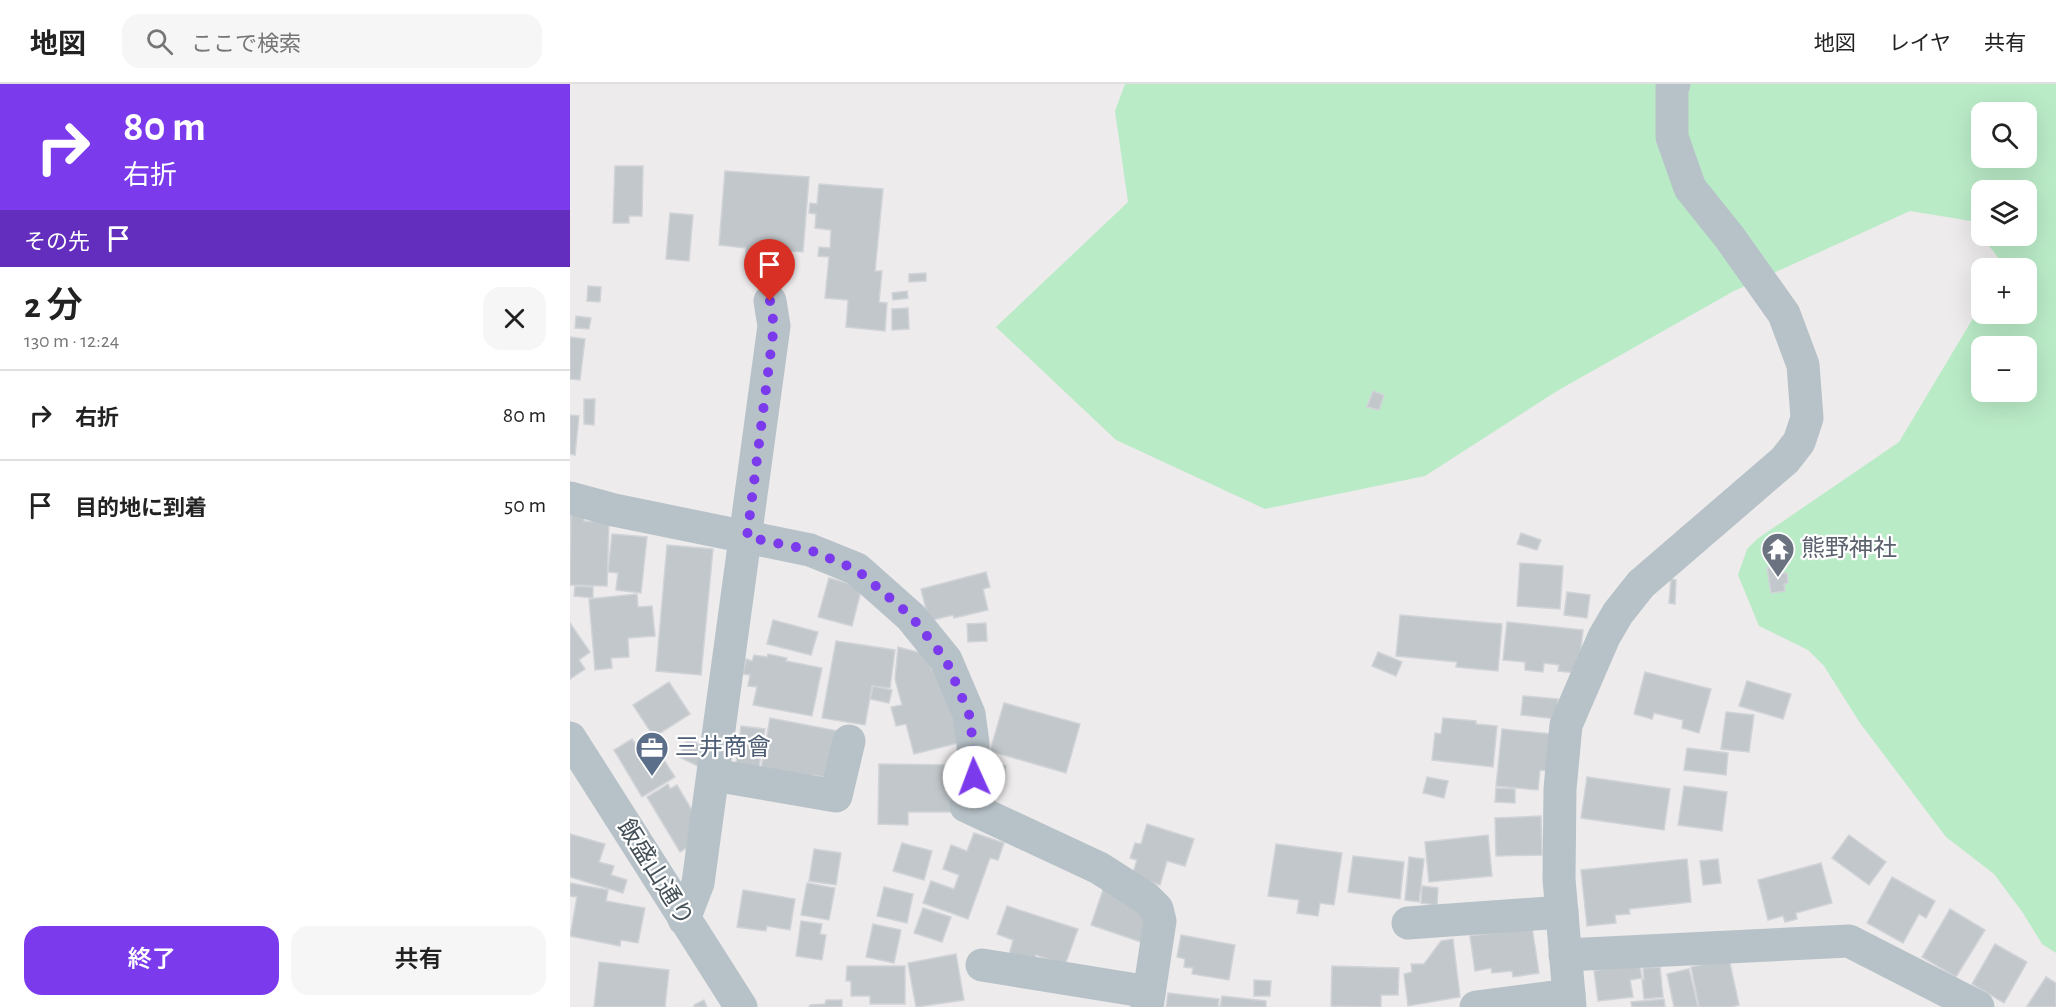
<!DOCTYPE html>
<html lang="ja">
<head>
<meta charset="utf-8">
<style>
  :root { --surface:#fff; --page:#f6f6f6; --text:#222; --muted:#767676; --line:#e0e0e0; --accent:#7c3aed }
  body { margin:0; font-family:"Alegreya Sans","Noto Sans JP",sans-serif; background:var(--page); color:var(--text); height:100vh; display:flex; flex-direction:column; font-size:22px; white-space:nowrap }
  * { box-sizing:border-box; margin:0 }
  p { font-size:20px; color:var(--muted) }
  .icon { flex:none; width:33px; height:33px; fill:none; stroke:currentColor; stroke-width:2; stroke-linecap:round; stroke-linejoin:round }
  .map { position:relative; flex:1; overflow:hidden }
  .panel { display:flex; flex-direction:column; background:var(--surface); width:570px }
  .panel>* { flex:none }
  .guide { background:#7c3aed; color:#fff; overflow:hidden }
  .controls { position:absolute; left:1401px; top:18px; display:grid; gap:12px }
  .controls a { display:grid; place-items:center; width:66px; height:66px; border-radius:12px; background:var(--surface); box-shadow:0 6px 24px #0002; font-size:30px }
  .pin { position:absolute; display:grid; place-items:center; width:51px; height:51px; color:#fff; margin:-62px -26px; border-radius:50% 50% 50% 0; rotate:-45deg; box-shadow:0 0 6px #0007 }
  .pin .icon { rotate:45deg }
  .me { position:absolute; width:66px; margin:-33px; rotate:358deg; stroke-linejoin:round; filter:drop-shadow(0 0 4px #0008) }
  .turn { display:flex; align-items:center; gap:21px; height:126px; padding:0 24px; font-size:27px }
  .turn .icon { width:78px; height:78px; stroke-width:2.5 }
  .turn b { display:block; font-size:42px; line-height:51px }
  .then { display:flex; align-items:center; height:57px; padding:0 24px; background:#0003; gap:12px; font-size:22px }
  .round { display:grid; place-items:center; flex:none; width:63px; height:63px; border-radius:18px; background:var(--page) }
  .summary { display:flex; align-items:center; justify-content:space-between; height:102px; padding:0 24px }
  h1 { font-size:36px; font-weight:600; line-height:45px }
  .primary-button { display:flex; gap:12px; margin-top:auto; padding:12px 24px }
  .primary-button a { flex:1; height:69px; border-radius:18px; background:var(--accent); color:#fff; font-size:24px; font-weight:600; line-height:69px; text-align:center }
  .primary-button a+a { background:var(--page); color:var(--text) }
  ul { padding:0; list-style:none }
  li { display:flex; align-items:center; gap:18px; height:90px; padding:0 24px; border-top:2px solid var(--line) }
  li div { flex:1 }
  li b { display:block; font-size:22px }
  li em { font-style:normal }
  header { display:flex; align-items:center; gap:36px; box-sizing:border-box; height:84px; padding:0 30px; background:var(--surface); border-bottom:2px solid var(--line) }
  header strong { font-size:28px }
  nav { display:flex; gap:33px; margin-inline-start:auto; font-size:21px }
  .search { width:420px; height:54px; background:var(--page); display:flex; align-items:center; gap:15px; box-sizing:border-box; padding:0 21px; border-radius:18px; color:var(--muted); font-size:22px }
  main { display:flex; flex:1; min-height:0 }
  .map>svg:first-child { display:block }
</style>
</head>
<body>
<header>
<strong>地図</strong>
<div class="search"><svg class="icon" aria-label="search" viewBox="0 0 24 24"><circle cx="10" cy="10" r="6"/><path d="M15 15l6 6"/></svg>ここで検索</div>
<nav><a>地図</a><a>レイヤ</a><a>共有</a></nav>
</header>
<main>
<section class="panel">
<div class="guide">
<div class="turn"><svg class="icon" aria-label="right" viewBox="0 0 24 24"><path d="M7 20v-9h11M14 6l5 5-5 5"/></svg><div><b>80 m</b>右折</div></div>
<div class="then">その先<svg class="icon" aria-label="arrive" viewBox="0 0 24 24"><path d="M6 21V4h12l-3 4 3 4H6"/></svg></div>
</div>
<div class="summary"><div><h1>2 分</h1><p>130 m · 12:24</p></div><a class="round"><svg class="icon" aria-label="close" viewBox="0 0 24 24"><path d="M6 6l12 12M18 6L6 18"/></svg></a></div>
<ul>
<li><svg class="icon" aria-label="right" viewBox="0 0 24 24"><path d="M7 20v-9h11M14 6l5 5-5 5"/></svg><div><b>右折</b></div><em>80 m</em></li>
<li><svg class="icon" aria-label="arrive" viewBox="0 0 24 24"><path d="M6 21V4h12l-3 4 3 4H6"/></svg><div><b>目的地に到着</b></div><em>50 m</em></li>
</ul>
<div class="primary-button"><a>終了</a><a>共有</a></div>
</section>
<div class="map">
<svg width="1486" height="923" viewBox="0 0 1486 923">
  <rect width="100%" height="100%" fill="#eeebec"/>
  <path fill="#baebc7" fill-rule="evenodd" d="M555,0H1486V869L1472,860L1453,829L1424,790L1376,753L1290,639L1254,582L1238,566L1189,542L1168,491L1177,465L1187,455L1329,358L1411,221L1412,230H1456V184H1433L1434,182L1401,137L1340,127L1164,207L987,307L855,392L695,425L546,356L426,243L558,118L545,27ZM1412,28H1456V74H1412ZM1412,106H1456V152H1412ZM1412,262H1456V308H1412Z"/>
  <g fill="#c2c7cb" stroke="#d0d3d7" stroke-width="1.5">
    <polygon points="45,82 73,82 72,132 59,132 59,139 43,139"/>
    <polygon points="155,87 239,93 233,168 207,166 206,183 175,180 176,164 149,161"/>
    <polygon points="249,100 313,105 305,187 312,187 309,218 317,219 315,247 276,243 278,216 255,214 259,173 248,172 249,163 260,164 261,146 245,144 246,130 239,129 240,119 247,120"/>
    <polygon points="100,129 123,131 119,177 96,175"/>
    <polygon points="356,189 356,197 339,198 339,190"/>
    <polygon points="18,202 31,203 30,218 17,217"/>
    <polygon points="337,207 338,214 323,216 322,209"/>
    <polygon points="338,224 339,245 322,246 322,225"/>
    <polygon points="6,232 21,234 19,245 5,244"/>
    <polygon points="0,253 15,255 10,296 0,295"/>
    <polygon points="803,307 814,311 809,326 797,323"/>
    <polygon points="14,315 25,315 24,341 14,340"/>
    <polygon points="0,331 9,332 5,371 0,370"/>
    <polygon points="1,424 14,424 14,437 39,438 37,502 0,501"/>
    <polygon points="951,449 971,456 967,466 947,460"/>
    <polygon points="42,450 77,453 71,509 46,506 48,489 38,488"/>
    <polygon points="97,461 143,465 131,591 86,587"/>
    <polygon points="950,479 993,482 990,525 947,522"/>
    <polygon points="1212,483 1212,489 1217,489 1218,499 1214,500 1215,507 1201,509 1197,484"/>
    <polygon points="416,488 420,503 413,505 418,526 384,534 383,531 359,537 351,505"/>
    <polygon points="259,494 292,503 282,542 248,533"/>
    <polygon points="1101,495 1106,496 1105,520 1099,519"/>
    <polygon points="5,502 23,503 23,514 4,512"/>
    <polygon points="997,508 1020,511 1017,534 994,531"/>
    <polygon points="67,510 68,523 82,522 85,552 58,554 59,573 41,574 42,584 25,586 19,515"/>
    <polygon points="830,531 932,540 928,587 886,583 887,578 826,572"/>
    <polygon points="203,536 248,548 241,571 197,560"/>
    <polygon points="937,538 1013,546 1008,589 988,587 989,581 974,579 973,588 955,586 955,578 933,576"/>
    <polygon points="0,539 20,568 9,576 15,585 0,595"/>
    <polygon points="416,539 417,557 398,558 397,540"/>
    <polygon points="266,557 325,566 320,604 302,602 295,641 252,634"/>
    <polygon points="328,563 359,571 362,586 373,583 392,658 344,670 336,640 326,642 321,623 332,621 325,595"/>
    <polygon points="808,568 832,578 826,592 802,582"/>
    <polygon points="198,570 217,574 216,577 252,584 242,632 183,621 187,603 178,602 180,591 173,590 176,575 182,577 184,571 197,573"/>
    <polygon points="1075,588 1141,605 1129,649 1112,644 1113,636 1084,629 1082,635 1064,630"/>
    <polygon points="1177,597 1221,610 1213,635 1169,622"/>
    <polygon points="99,598 120,630 84,653 63,621"/>
    <polygon points="303,602 322,606 319,619 300,615"/>
    <polygon points="953,612 988,615 986,635 951,631"/>
    <polygon points="434,619 510,640 496,689 420,667"/>
    <polygon points="1156,628 1184,631 1179,668 1151,665"/>
    <polygon points="200,634 268,647 259,694 243,691 241,700 191,685"/>
    <polygon points="873,634 906,637 906,640 927,642 923,683 862,676 865,649 871,650"/>
    <polygon points="171,642 195,645 189,683 166,680"/>
    <polygon points="932,645 982,650 978,687 970,686 968,706 926,702"/>
    <polygon points="117,654 138,665 130,683 109,673"/>
    <polygon points="62,655 67,662 74,658 85,677 92,673 105,693 72,713 44,666"/>
    <polygon points="1117,664 1158,669 1156,691 1114,686"/>
    <polygon points="415,677 436,682 430,707 410,703"/>
    <polygon points="309,680 383,681 382,728 338,728 338,741 308,740"/>
    <polygon points="857,693 878,697 874,714 853,709"/>
    <polygon points="1017,693 1100,705 1094,746 1011,734"/>
    <polygon points="98,700 100,705 107,701 129,738 125,759 110,768 77,713"/>
    <polygon points="1114,702 1157,708 1152,747 1108,741"/>
    <polygon points="926,704 945,705 945,719 925,718"/>
    <polygon points="971,732 972,771 926,772 925,734"/>
    <polygon points="577,740 624,755 615,782 597,777 590,801 562,792 567,776 560,774 565,759 571,760"/>
    <polygon points="404,749 434,759 428,776 420,774 398,835 353,819 361,797 384,805 389,791 373,785 381,761 397,767"/>
    <polygon points="0,750 35,760 29,778 44,782 41,791 57,796 53,809 0,793"/>
    <polygon points="918,751 922,792 859,798 855,758"/>
    <polygon points="1279,751 1316,778 1299,801 1262,774"/>
    <polygon points="332,759 362,767 354,796 323,787"/>
    <polygon points="706,760 772,769 764,821 750,819 748,832 727,829 729,816 698,812"/>
    <polygon points="244,765 271,769 266,801 239,797"/>
    <polygon points="783,772 834,778 830,815 778,808"/>
    <polygon points="839,773 854,775 849,818 835,816"/>
    <polygon points="1117,775 1121,818 1059,825 1060,830 1045,831 1046,839 1017,842 1011,786"/>
    <polygon points="1148,775 1151,799 1133,801 1130,777"/>
    <polygon points="1251,779 1262,819 1226,829 1227,835 1215,838 1213,832 1198,836 1188,796"/>
    <polygon points="1322,793 1365,817 1356,834 1349,830 1333,859 1297,839"/>
    <polygon points="0,799 38,806 36,817 75,824 68,859 51,856 50,862 0,852 7,813 0,812"/>
    <polygon points="237,799 265,804 259,836 231,831"/>
    <polygon points="852,802 868,804 867,821 851,819"/>
    <polygon points="314,803 343,810 337,839 307,832"/>
    <polygon points="534,803 579,835 571,858 521,841"/>
    <polygon points="173,806 225,815 220,846 197,842 196,847 167,843"/>
    <polygon points="437,822 508,845 495,881 466,871 463,879 439,871 443,856 427,850"/>
    <polygon points="353,824 381,833 372,858 344,849"/>
    <polygon points="1380,825 1415,846 1386,893 1352,873"/>
    <polygon points="231,837 252,840 250,850 256,851 252,876 226,872"/>
    <polygon points="303,840 331,846 324,879 296,873"/>
    <polygon points="962,843 969,889 943,893 942,887 922,889 921,884 905,887 900,852"/>
    <polygon points="611,851 665,861 659,896 622,890 623,884 614,883 615,875 607,873"/>
    <polygon points="883,855 890,913 838,922 834,890 842,888 841,880 854,880 871,857"/>
    <polygon points="1425,860 1457,878 1434,919 1402,900"/>
    <polygon points="386,870 394,916 346,923 338,879"/>
    <polygon points="1159,875 1169,921 1161,923 1129,923 1121,883"/>
    <polygon points="1069,877 1072,894 1060,896 1063,913 1028,917 1024,887"/>
    <polygon points="29,878 99,886 95,923 24,923"/>
    <polygon points="277,882 335,882 335,920 300,920 300,912 281,912 281,897 276,897"/>
    <polygon points="762,882 829,884 828,911 811,911 811,923 761,922"/>
    <polygon points="1090,883 1093,913 1074,915 1072,896 1074,895 1073,884"/>
    <polygon points="1119,885 1128,923 1104,923 1097,890"/>
    <polygon points="1476,893 1486,899 1486,923 1459,923 1457,922"/>
    <polygon points="684,896 701,897 700,912 684,912"/>
    <polygon points="598,909 649,915 648,923 596,923"/>
    <polygon points="652,912 696,917 696,923 650,923"/>
    <polygon points="1094,915 1095,923 1062,923 1061,918"/>
    <polygon points="134,916 137,923 124,923 124,921"/>
    <polygon points="256,916 272,916 272,923 239,923 240,921 255,920"/>
  </g>
  <g fill="none" stroke-linecap="round" stroke-linejoin="round">
    <g stroke="#b7c2c8" stroke-width="33">
      <polyline points="0,414 44,426 240,466 287,485 341,533 376,576 399,630 403,659 404,693 396,722 529,784 576,814 587,825 590,837 577,923"/>
      <polyline points="0,654 171,923"/>
      <polyline points="144,691 266,712 279,657"/>
      <polyline points="114,835 128,799 204,242 200,217"/>
      <polyline points="838,839 992,828"/>
      <polyline points="995,871 1279,857 1408,923"/>
      <polyline points="412,881 579,908"/>
      <polyline points="906,923 999,911"/>
      <polyline points="1000,923 989,795 990,705 996,641 1034,553 1048,529 1071,500 1215,376 1229,358 1237,334 1233,281 1214,230 1160,154 1120,104 1102,53 1102,3 1104,0"/>
    </g>
  </g>
  <g fill="none" stroke-linecap="round" stroke-linejoin="round">
    <polyline stroke="#7c3aed" stroke-width="10" stroke-dasharray="0 18" points="200,217 204,242 177,453 240,466 287,486 341,532 376,576 399,630 403,659 404,693"/>
  </g>
  <defs>
    <symbol id="temple-pin" viewBox="-11 -11 22 30"><path d="M0 17L-7.5 6A9.5 9.5 0 1 1 7.5 6Z" fill="#6b7280" stroke="#fff"/><path d="M0-6L5-2H3V0L6.5 2.5H4V6H1.5V3h-3V6H-4V2.5H-6.5L-3 0V-2H-5Z" fill="#fff"/></symbol>
    <symbol id="office-pin" viewBox="-11 -11 22 30"><path d="M0 17L-7.5 6A9.5 9.5 0 1 1 7.5 6Z" fill="#5c6f8a" stroke="#fff"/><path d="M-6-3h4V-5.5h4V-3h4V5H-6ZM-1-4.5V-3h2v-1.5ZM-6 0V1H6V0Z" fill="#fff"/></symbol>
  </defs>
  <g fill-rule="evenodd">
    <use href="#temple-pin" x="1189" y="446" width="38" height="52"/>
    <use href="#office-pin" x="63" y="645" width="38" height="52"/>
  </g>
  <g text-anchor="middle" dominant-baseline="central" stroke-width="4.5" stroke-linejoin="round" paint-order="stroke">
    <g font-size="24" fill="#5b616d" stroke="#fff" text-anchor="start">
      <text x="1231" y="465">熊野神社</text>
    </g>
    <g font-size="24" fill="#4e5e75" stroke="#fff" text-anchor="start">
      <text x="105" y="664">三井商會</text>
    </g>
    <g font-size="24" fill="#455158" stroke="#fff">
      <text transform="translate(85 789) rotate(58)">飯盛山通り</text>
    </g>
  </g>
</svg>
<div class="controls">
<a><svg class="icon" aria-label="search" viewBox="0 0 24 24"><circle cx="10" cy="10" r="6"/><path d="M15 15l6 6"/></svg></a>
<a><svg class="icon" aria-label="layers" viewBox="0 0 24 24"><path d="M12 4l9 5-9 5-9-5zM3 14l9 5 9-5"/></svg></a>
<a>+</a>
<a>−</a>
</div>
<div class="pin" style="left:200px;top:217px;background:#d93025"><svg class="icon" aria-label="arrive" viewBox="0 0 24 24"><path d="M6 21V4h12l-3 4 3 4H6"/></svg></div>
<svg class="me" style="left:404px;top:693px" viewBox="-20 -20 40 40"><circle r="19" fill="#fff"/><path d="M0-13L10 11 0 6-10 11z" fill="#7c3aed"/></svg>
</div>
</main>
</body>
</html>
